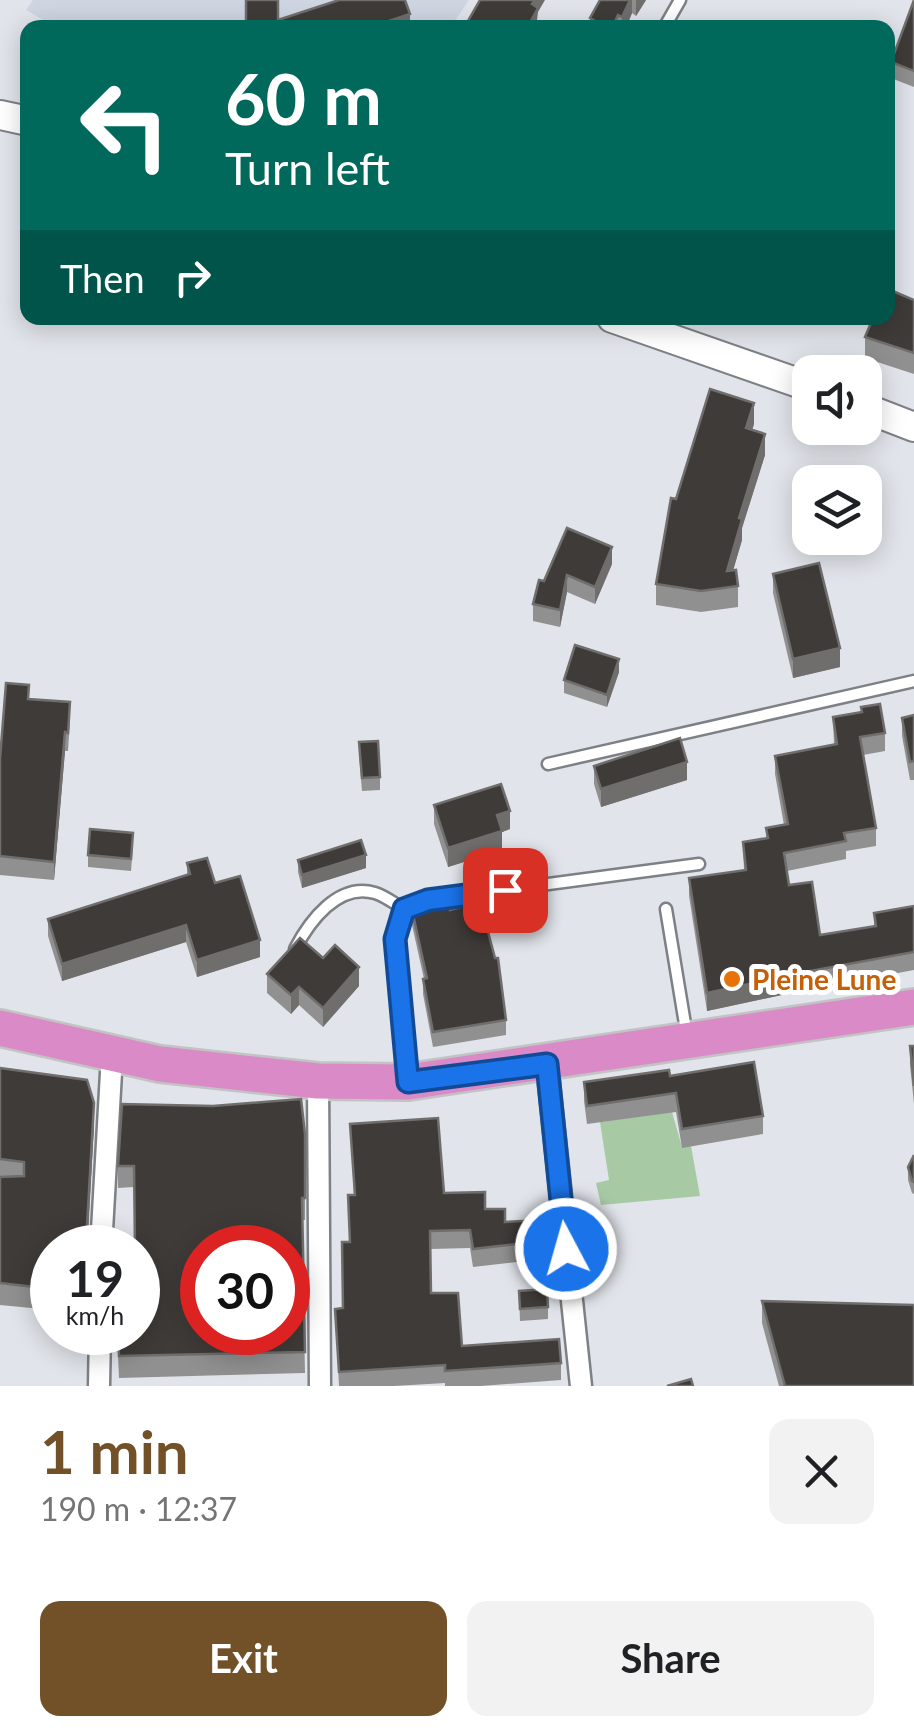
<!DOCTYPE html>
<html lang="en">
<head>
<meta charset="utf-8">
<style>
  :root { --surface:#fff; --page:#f2f2f2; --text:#202124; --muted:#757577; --accent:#725028 }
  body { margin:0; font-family:Lato,sans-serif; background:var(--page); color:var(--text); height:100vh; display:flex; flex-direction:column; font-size:38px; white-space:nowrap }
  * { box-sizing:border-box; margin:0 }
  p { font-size:32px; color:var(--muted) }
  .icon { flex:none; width:55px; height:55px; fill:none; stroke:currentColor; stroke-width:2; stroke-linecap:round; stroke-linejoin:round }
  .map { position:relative; height:1386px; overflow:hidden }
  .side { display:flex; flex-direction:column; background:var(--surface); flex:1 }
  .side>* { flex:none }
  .banner { position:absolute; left:20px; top:20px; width:875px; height:305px; border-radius:20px; box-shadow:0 5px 25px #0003; background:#00695c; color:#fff; overflow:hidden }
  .tools { position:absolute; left:792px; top:355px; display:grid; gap:20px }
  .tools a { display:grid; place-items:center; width:90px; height:90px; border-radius:20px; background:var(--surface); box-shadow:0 5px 25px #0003; font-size:50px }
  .speed { position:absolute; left:30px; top:1225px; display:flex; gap:20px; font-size:50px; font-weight:700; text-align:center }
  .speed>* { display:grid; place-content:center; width:130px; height:130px; border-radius:50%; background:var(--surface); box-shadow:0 5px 25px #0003; line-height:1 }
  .speed small { font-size:25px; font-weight:400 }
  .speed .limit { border:15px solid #d22; background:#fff; color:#111 }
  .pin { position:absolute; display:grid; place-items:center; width:85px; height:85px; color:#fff; margin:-42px; border-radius:20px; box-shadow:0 5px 15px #0006 }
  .me { position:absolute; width:110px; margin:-55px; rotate:354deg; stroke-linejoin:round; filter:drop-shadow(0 0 8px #0008) }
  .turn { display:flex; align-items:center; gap:35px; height:210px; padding:0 40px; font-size:45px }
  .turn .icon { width:130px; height:130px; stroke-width:2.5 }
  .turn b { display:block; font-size:70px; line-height:85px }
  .then { display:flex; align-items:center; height:95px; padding:0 40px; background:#0003; gap:20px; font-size:38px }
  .round { display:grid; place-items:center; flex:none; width:105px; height:105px; border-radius:20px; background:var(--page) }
  .summary { display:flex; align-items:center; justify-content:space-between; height:170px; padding:0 40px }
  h1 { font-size:60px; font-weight:700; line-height:75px; color:var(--accent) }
  .cta { display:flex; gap:20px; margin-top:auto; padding:20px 40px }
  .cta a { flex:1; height:115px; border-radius:20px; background:var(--accent); color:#fff; font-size:40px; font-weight:700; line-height:115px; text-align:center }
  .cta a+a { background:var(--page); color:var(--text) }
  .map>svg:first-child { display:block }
</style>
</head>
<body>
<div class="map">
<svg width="914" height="1386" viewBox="0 0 914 1386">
  <rect width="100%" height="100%" fill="#e1e4ea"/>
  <polygon fill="#cfd6e2" points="33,0 469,0 450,28 57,28 26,10"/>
  <polygon fill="#a7c9a4" points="672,1112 682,1147 691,1146 700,1196 601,1205 596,1183 609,1180 600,1122"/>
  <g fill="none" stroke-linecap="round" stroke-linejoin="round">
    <defs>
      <g id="lane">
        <polyline points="664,28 680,0"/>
        <polyline points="548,764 914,681"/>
        <polyline points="666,909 687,1036"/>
        <path d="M295,949C309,922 338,882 375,893C385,896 395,904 404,909"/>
        <polyline points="408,1076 395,939 404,909 428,900 699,864"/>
      </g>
      <g id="street">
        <polyline points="547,1064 581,1386"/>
        <polyline points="318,1081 320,1386"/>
        <polyline points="101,1248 112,1055"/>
        <polyline points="99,1386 100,1332"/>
      </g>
      <g id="secondary">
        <polyline points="0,115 28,121"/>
        <polyline points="612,318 810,387"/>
        <polyline points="865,408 914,427"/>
      </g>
      <polyline id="highway" points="0,1028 160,1064 318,1081 408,1082 914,1007"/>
    </defs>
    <use href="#lane" stroke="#7d8185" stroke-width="15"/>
    <use href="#street" stroke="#7d8185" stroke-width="25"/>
    <use href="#secondary" stroke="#7d8185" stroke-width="32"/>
    <use href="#highway" stroke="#c2c3c3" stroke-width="40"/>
    <use href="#lane" stroke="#fff" stroke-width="10"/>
    <use href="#street" stroke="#fff" stroke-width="20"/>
    <use href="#secondary" stroke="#fff" stroke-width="28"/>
    <use href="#highway" stroke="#da8ac7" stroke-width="35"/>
  </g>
  <g fill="#909091">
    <polygon points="600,0 646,0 636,16 632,13 626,28 590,28 590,18"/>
    <polygon points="914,0 914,87 891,78 891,62"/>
    <polygon points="914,300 914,374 865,358 865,337"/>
    <polygon points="769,318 793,318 790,325"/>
    <polygon points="754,424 752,430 765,455 742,528 742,540 733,570 738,586 738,607 701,612 656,605 656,584 676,499"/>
    <polygon points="612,564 595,604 567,592 560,627 533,621 533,604 544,581"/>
    <polygon points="773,574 840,667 793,678 773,593"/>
    <polygon points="619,672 607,707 564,693 564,680"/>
    <polygon points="29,699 70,720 68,751 65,751 54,880 0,875 0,759"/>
    <polygon points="914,715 914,780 910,780 902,736 902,718"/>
    <polygon points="833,717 885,733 885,751 863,755 876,828 876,846 846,851 846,859 787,871 789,885 820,935 874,926 874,913 914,906 914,970 805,990 707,1011 689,896 689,878 744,870 743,842 766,839 766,828 784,825 775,774 775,756 834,745"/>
    <polygon points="359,755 380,777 380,790 362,791"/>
    <polygon points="594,766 687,780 601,807 594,784"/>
    <polygon points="434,805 510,829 502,832 502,850 448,867 434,824"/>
    <polygon points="133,846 131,871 88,867 88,855"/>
    <polygon points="298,860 366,868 302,888 298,872"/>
    <polygon points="187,863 215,883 260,957 197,977 186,942 62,981 48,936 48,919 187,874"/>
    <polygon points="412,910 450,910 506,1020 506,1035 433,1047 423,994 423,979 424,979 412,925"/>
    <polygon points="323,958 359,986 323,1027 299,1005 291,1014 267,993 267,974"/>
    <polygon points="910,1046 914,1046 914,1104 910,1065"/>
    <polygon points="0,1068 94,1125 88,1238 52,1248 52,1310 0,1305"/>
    <polygon points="670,1076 763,1116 763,1134 682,1148 676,1112 587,1124 584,1101 584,1082"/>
    <polygon points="350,1124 444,1193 485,1209 505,1222 542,1241 542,1259 473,1267 470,1248 431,1249 431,1293 462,1346 561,1363 561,1380 481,1386 445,1386 445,1383 394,1386 339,1386 335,1309 343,1308 354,1195"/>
    <polygon points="305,1134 305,1220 302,1220 305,1373 119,1378 117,1332 138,1332 134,1187 118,1188 118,1166"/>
    <polygon points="914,1155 914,1194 912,1193 908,1180 908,1167"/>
    <polygon points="519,1291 548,1307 548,1319 520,1321"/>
    <polygon points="762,1301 914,1386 779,1386 762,1323"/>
  </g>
  <g fill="#706e6d">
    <polygon points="535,0 545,0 538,12 536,28 527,28 532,4"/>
    <polygon points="630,0 632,0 632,13 626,28 622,28 622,17"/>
    <polygon points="636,0 646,0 636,16"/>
    <polygon points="410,14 410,28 368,28"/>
    <polygon points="754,403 754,424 746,449 746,428"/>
    <polygon points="765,434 765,455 742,528 742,540 728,588 727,571 739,518"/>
    <polygon points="612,547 612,564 595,604 595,587"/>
    <polygon points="567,575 567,592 560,627 560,610"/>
    <polygon points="840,648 840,667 793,678 793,659"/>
    <polygon points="619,659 619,672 607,707 607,695"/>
    <polygon points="65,732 65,751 54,880 54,862"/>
    <polygon points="687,762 687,780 601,807 601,789"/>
    <polygon points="510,811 510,829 502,832 502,850 448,867 448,848 497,815"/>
    <polygon points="366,855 366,868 302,888 302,875"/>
    <polygon points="186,925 186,942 62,981 62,964"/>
    <polygon points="260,940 260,957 197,977 197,960"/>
    <polygon points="359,967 359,986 323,1027 323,1008"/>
    <polygon points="805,972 805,990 707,1011 707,993"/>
    <polygon points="299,987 299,1005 291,1014 291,995"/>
    <polygon points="94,1103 94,1125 87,1247 87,1226"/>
  </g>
  <g fill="#3f3b38" stroke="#706e6d" stroke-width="2.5" fill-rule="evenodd">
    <polygon points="246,0 278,0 278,20 339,0 405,0 410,14 368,28 246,28"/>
    <polygon points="480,0 535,0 532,4 538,8 527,28 464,28"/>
    <polygon points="600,0 630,0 622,17 618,15 612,28 608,28 590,18"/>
    <polygon points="914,0 914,71 891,62"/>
    <polygon points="888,289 914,300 914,353 865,337 873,318 888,318"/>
    <polygon points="710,389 754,403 746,428 765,434 739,518 742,519 727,571 736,570 738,586 701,591 656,584 671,498 676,499"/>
    <polygon points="567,528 612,547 595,587 567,575 560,610 533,604 539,580 544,581"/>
    <polygon points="819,563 840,648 793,659 773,574"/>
    <polygon points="575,645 619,659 607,695 564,680"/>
    <polygon points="6,683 29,685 28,699 70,702 68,733 65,732 54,862 0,856 0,759"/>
    <polygon points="880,704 885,733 860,737 876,828 844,833 846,841 784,853 789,885 812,882 820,935 876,926 874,913 914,906 914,952 805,972 707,993 689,878 746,870 743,842 768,838 766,828 788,824 775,756 837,744 833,717 862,712 861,707"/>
    <polygon points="914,715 914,761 910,762 902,718"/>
    <polygon points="680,738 687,762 601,789 594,766"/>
    <polygon points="378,741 380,777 362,778 359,742"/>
    <polygon points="501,784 510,811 497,815 502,831 448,848 434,805"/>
    <polygon points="90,829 133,833 131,859 88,855"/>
    <polygon points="361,840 366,855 302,875 298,860"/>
    <polygon points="207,858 215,883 240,876 260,940 197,960 186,925 62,964 48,919 190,874 187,863"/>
    <polygon points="448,902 450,910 480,902 495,958 498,958 506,1020 433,1032 423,979 427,978 412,910"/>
    <polygon points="300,938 323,958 335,945 359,967 323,1008 299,987 291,995 267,974"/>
    <polygon points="910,1046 914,1046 914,1086"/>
    <polygon points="754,1062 763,1116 682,1129 676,1093 587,1106 584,1082 669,1070 670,1076"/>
    <polygon points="0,1068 87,1080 94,1103 87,1226 88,1248 52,1248 52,1289 0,1283 0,1177 24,1176 24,1162 0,1159"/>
    <path d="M301,1099L305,1134V1198H302L305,1352L119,1356L118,1332H138V1248H135L134,1166H118L122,1104L213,1106ZM202,1248H288V1332H202Z"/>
    <polygon points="438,1118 444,1193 485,1192 485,1209 505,1209 505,1222 540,1220 542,1241 473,1249 470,1230 430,1231 431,1293 458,1293 462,1346 559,1339 561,1363 445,1371 445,1365 339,1372 335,1309 343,1308 342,1242 350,1242 348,1195 355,1195 350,1124"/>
    <polygon points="914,1155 914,1182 912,1181 908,1167"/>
    <polygon points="547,1289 548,1307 520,1309 519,1291"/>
    <polygon points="762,1301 914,1305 914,1386 785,1386"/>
    <polygon points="691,1379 693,1386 667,1386"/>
  </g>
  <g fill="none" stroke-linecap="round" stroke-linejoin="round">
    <defs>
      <polyline id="route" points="505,890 428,900 404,909 395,939 408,1082 547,1064 566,1249"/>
    </defs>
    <use href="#route" stroke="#114b97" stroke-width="25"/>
    <use href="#route" stroke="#1a73e8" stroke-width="18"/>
  </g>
  <circle fill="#e8710a" stroke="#fff" stroke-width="4" cx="732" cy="979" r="10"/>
  <g text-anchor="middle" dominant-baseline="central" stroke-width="10" stroke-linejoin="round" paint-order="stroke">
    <g font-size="28" font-weight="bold" fill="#c56008" stroke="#fff" text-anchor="start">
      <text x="752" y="979">Pleine Lune</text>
    </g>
  </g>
</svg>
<div class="tools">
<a><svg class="icon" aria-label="sound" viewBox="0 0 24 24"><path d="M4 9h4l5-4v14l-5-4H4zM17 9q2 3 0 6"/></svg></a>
<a><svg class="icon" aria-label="layers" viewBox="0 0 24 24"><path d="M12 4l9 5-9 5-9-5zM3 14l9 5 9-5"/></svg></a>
</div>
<div class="speed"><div>19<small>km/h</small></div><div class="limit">30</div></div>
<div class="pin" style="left:505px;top:890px;background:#d93025"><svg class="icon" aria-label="arrive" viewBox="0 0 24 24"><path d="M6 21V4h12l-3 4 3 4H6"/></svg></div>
<svg class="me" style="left:566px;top:1249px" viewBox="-20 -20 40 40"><circle r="17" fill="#1a73e8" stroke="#fff" stroke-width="3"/><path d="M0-11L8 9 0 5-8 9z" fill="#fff"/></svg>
<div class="banner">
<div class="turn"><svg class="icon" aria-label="left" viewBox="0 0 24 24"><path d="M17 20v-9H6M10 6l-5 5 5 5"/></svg><div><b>60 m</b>Turn left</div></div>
<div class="then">Then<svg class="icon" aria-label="right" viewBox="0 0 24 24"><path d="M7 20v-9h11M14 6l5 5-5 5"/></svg></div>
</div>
</div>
<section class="side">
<div class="summary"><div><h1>1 min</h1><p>190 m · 12:37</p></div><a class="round"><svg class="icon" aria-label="close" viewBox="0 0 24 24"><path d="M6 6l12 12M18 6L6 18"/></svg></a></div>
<div class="cta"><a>Exit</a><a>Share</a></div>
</section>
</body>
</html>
